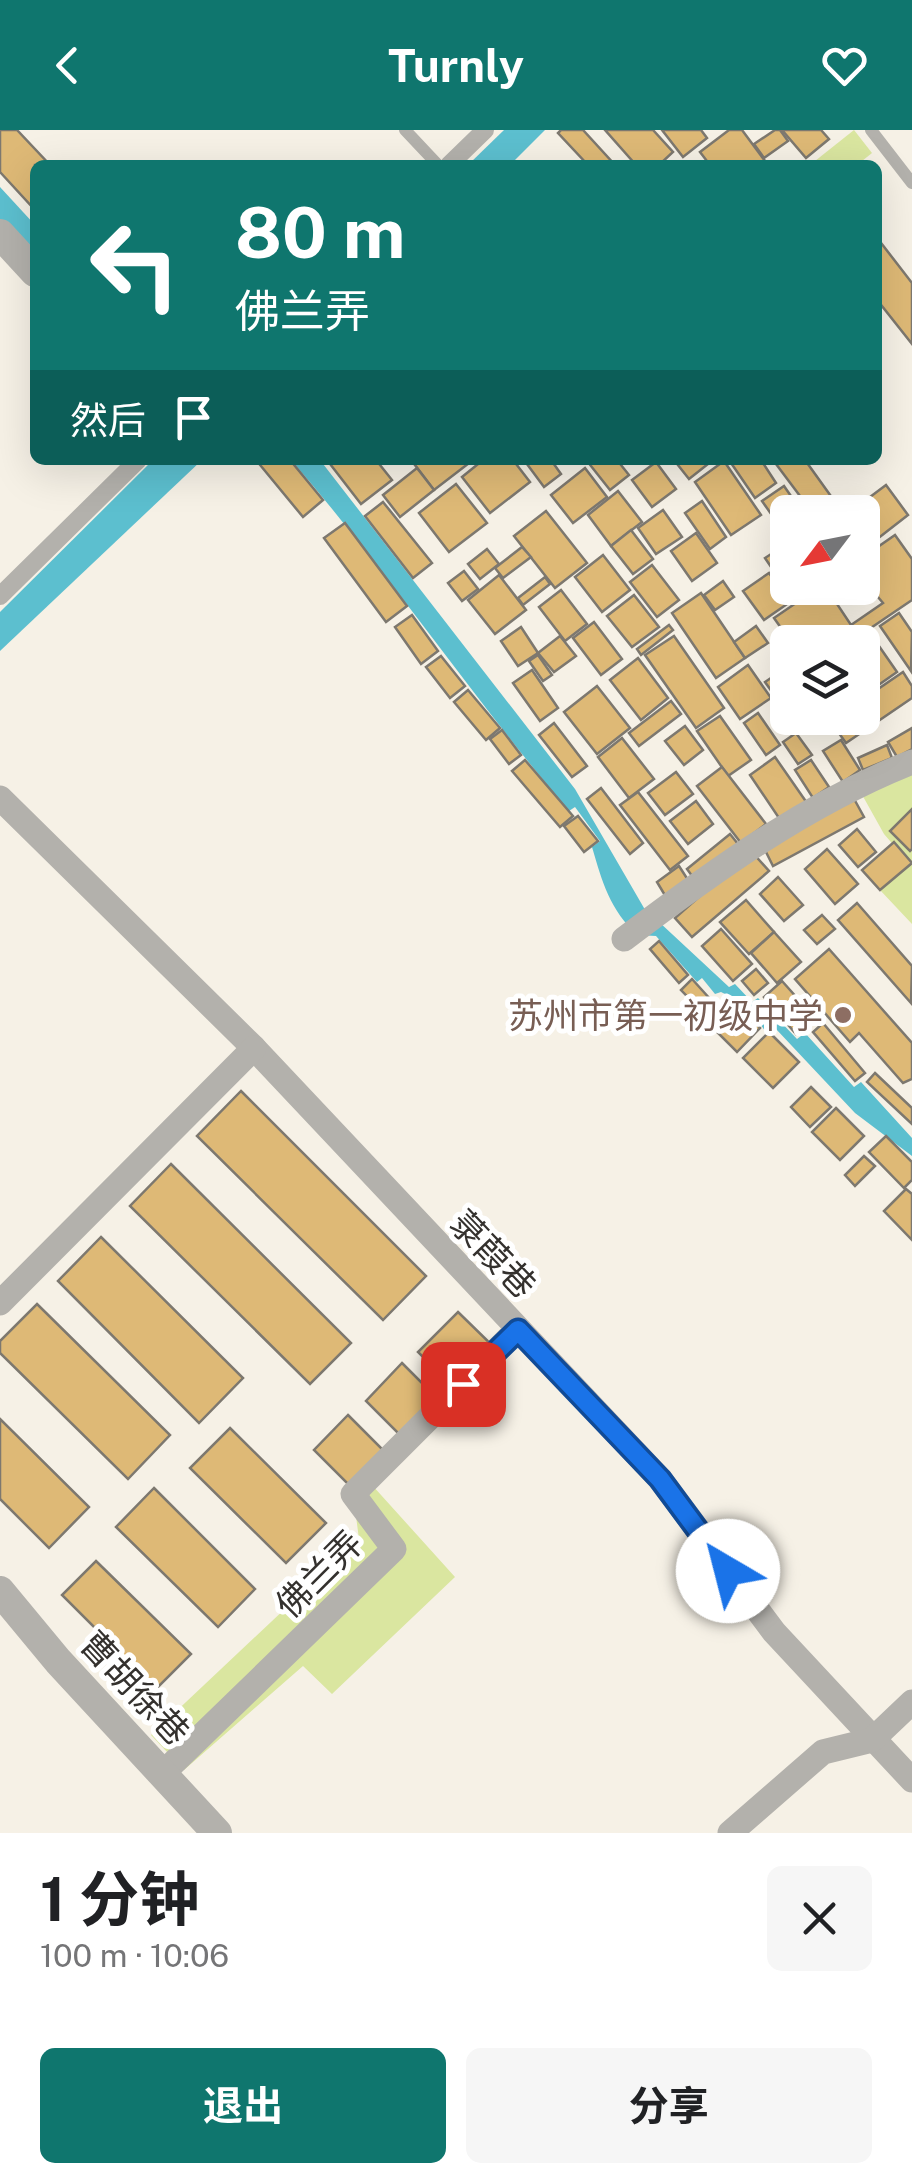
<!DOCTYPE html>
<html lang="zh">
<head>
<meta charset="utf-8">
<style>
  :root { --surface:#fff; --page:#f6f6f6; --text:#202124; --muted:#757577; --accent:#0f766e }
  body { margin:0; font-family:"Public Sans","Noto Sans SC",sans-serif; background:var(--page); color:var(--text); height:100vh; display:flex; flex-direction:column; font-size:38px; white-space:nowrap }
  * { box-sizing:border-box; margin:0 }
  p { font-size:32px; color:var(--muted) }
  .icon { flex:none; width:55px; height:55px; fill:none; stroke:currentColor; stroke-width:2; stroke-linecap:round; stroke-linejoin:round }
  .map { position:relative; height:1703px; overflow:hidden }
  .drawer { display:flex; flex-direction:column; background:var(--surface); flex:1 }
  .drawer>* { flex:none }
  .banner { position:absolute; left:30px; top:30px; width:852px; height:305px; border-radius:15px; box-shadow:0 10px 40px #0002; background:#0f766e; color:#fff; overflow:hidden }
  .needle { width:65px; rotate:238deg }
  .tools { position:absolute; left:770px; top:365px; display:grid; gap:20px }
  .tools a { display:grid; place-items:center; width:110px; height:110px; border-radius:15px; background:var(--surface); box-shadow:0 10px 40px #0002; font-size:50px }
  .pin { position:absolute; display:grid; place-items:center; width:85px; height:85px; color:#fff; margin:-42px; border-radius:20px; box-shadow:0 5px 15px #0006 }
  .me { position:absolute; width:110px; margin:-55px; rotate:323deg; stroke-linejoin:round; filter:drop-shadow(0 0 8px #0008) }
  .turn { display:flex; align-items:center; gap:35px; height:210px; padding:0 40px; font-size:45px }
  .turn .icon { width:130px; height:130px; stroke-width:2.5 }
  .turn b { display:block; font-size:70px; line-height:85px }
  .then { display:flex; align-items:center; height:95px; padding:0 40px; background:#0003; gap:20px; font-size:38px }
  .round { display:grid; place-items:center; flex:none; width:105px; height:105px; border-radius:15px; background:var(--page) }
  .overview { display:flex; align-items:center; justify-content:space-between; height:170px; padding:0 40px }
  h1 { font-size:60px; font-weight:700; line-height:75px }
  .cta { display:flex; gap:20px; margin-top:auto; padding:20px 40px }
  .cta a { flex:1; height:115px; border-radius:15px; background:var(--accent); color:#fff; font-size:40px; font-weight:700; line-height:115px; text-align:center }
  .cta a+a { background:var(--page); color:var(--text) }
  header { display:flex; justify-content:space-between; align-items:center; height:130px; padding:0 40px; background:var(--accent); color:#fff; font-size:45px; font-weight:700 }
  .map>svg:first-child { display:block }
</style>
</head>
<body>
<header><svg class="icon" aria-label="back" viewBox="0 0 24 24"><path d="M15 5l-7 7 7 7"/></svg>Turnly<svg class="icon" aria-label="heart" viewBox="0 0 24 24"><path d="M12 20l-8-8c-3-5 5-10 8-4 3-6 11-1 8 4z"/></svg></header>
<div class="map">
<svg width="912" height="1703" viewBox="0 0 912 1703">
  <rect width="100%" height="100%" fill="#f6f1e6"/>
  <g fill="#dae6a0">
    <polygon points="854,0 872,23 857,35 810,35"/>
    <polygon points="912,643 912,794 880,760 910,734 884,704 860,661"/>
    <polygon points="372,1355 455,1447 332,1564 303,1536 184,1640 151,1605 359,1409 354,1371"/>
  </g>
  <g fill="#5cbfcf">
    <polygon points="504,0 545,0 510,35 468,35"/>
    <polygon points="0,57 35,95 35,134 0,95"/>
    <polygon points="153,330 202,330 0,521 0,482"/>
    <path d="M291,330H320L575,659L644,778L729,857L735,854L752,872L758,868L797,909L805,903L854,957L861,952L912,1008V1026L855,983L776,899L766,902L745,874L721,862L715,864L702,848L697,852L656,806L638,805C610,781 602,751 592,717L600,711L575,677L569,681C472,567 389,443 291,330Z"/>
  </g>
  <g fill="#deb976" stroke="#7d786f" stroke-width="2.5">
    <polygon points="0,0 17,0 50,35 35,35 35,80 0,42"/>
    <polygon points="561,0 583,0 615,35 588,35 558,3"/>
    <polygon points="605,0 653,0 673,22 659,35 636,35"/>
    <polygon points="662,0 701,0 707,8 683,27"/>
    <polygon points="729,0 742,0 765,31 759,35 710,35 700,22"/>
    <polygon points="775,0 780,0 788,11 764,28 754,14"/>
    <polygon points="782,0 821,0 829,9 806,28"/>
    <polygon points="878,109 912,153 912,214 878,171"/>
    <polygon points="256,330 290,330 323,370 303,387"/>
    <polygon points="327,330 376,330 392,350 361,374"/>
    <polygon points="420,330 473,330 434,360 415,335"/>
    <polygon points="483,330 513,330 530,352 490,383 462,347"/>
    <polygon points="524,330 551,330 561,344 544,357"/>
    <polygon points="617,330 629,345 610,360 587,331"/>
    <polygon points="674,330 713,330 689,349"/>
    <polygon points="729,330 761,330 776,353 755,368"/>
    <polygon points="773,330 805,330 838,376 829,382 812,382"/>
    <polygon points="724,331 761,385 731,405 695,352"/>
    <polygon points="656,332 676,359 652,377 632,350"/>
    <polygon points="417,338 434,360 400,387 383,365"/>
    <polygon points="585,338 607,367 573,393 551,365"/>
    <polygon points="456,354 487,393 449,422 419,383"/>
    <polygon points="886,355 908,385 863,420 862,382 850,382"/>
    <polygon points="784,356 802,382 788,382 788,408 762,371"/>
    <polygon points="618,361 642,392 611,416 588,385"/>
    <polygon points="702,371 726,407 710,419 685,383"/>
    <polygon points="383,372 432,433 413,448 365,386"/>
    <polygon points="663,380 682,407 656,424 638,398"/>
    <polygon points="546,381 587,433 555,458 514,406"/>
    <polygon points="345,393 407,476 386,492 324,408"/>
    <polygon points="631,400 653,429 633,444 611,416"/>
    <polygon points="696,403 717,433 692,451 671,421"/>
    <polygon points="895,405 912,429 912,470 859,506 861,512 791,512 774,488 818,458 849,458 833,468 851,495 883,473 862,448 862,428"/>
    <polygon points="788,413 788,458 809,458 793,469 765,428"/>
    <polygon points="522,417 531,427 503,448 495,438"/>
    <polygon points="487,419 499,434 480,449 468,434"/>
    <polygon points="603,425 630,460 602,482 575,447"/>
    <polygon points="652,435 679,470 657,487 630,452"/>
    <polygon points="464,441 478,459 462,471 448,453"/>
    <polygon points="769,443 790,472 764,490 743,461"/>
    <polygon points="499,445 526,480 495,504 468,470"/>
    <polygon points="545,447 550,454 523,475 518,468"/>
    <polygon points="723,451 734,467 715,480 704,465"/>
    <polygon points="561,460 587,494 565,511 539,477"/>
    <polygon points="701,463 745,528 716,548 672,483"/>
    <polygon points="634,465 659,497 632,517 607,486"/>
    <polygon points="899,483 912,502 911,541 880,496"/>
    <polygon points="412,485 438,521 421,534 395,497"/>
    <polygon points="594,492 622,529 601,545 573,508"/>
    <polygon points="669,495 673,500 641,525 637,519"/>
    <polygon points="756,496 768,513 745,528 734,512"/>
    <polygon points="521,497 538,523 518,536 501,511"/>
    <polygon points="560,506 576,526 554,542 538,523"/>
    <polygon points="674,506 724,578 696,598 645,525"/>
    <polygon points="872,506 897,542 877,556 862,535 862,513"/>
    <polygon points="538,525 552,545 543,551 529,531"/>
    <polygon points="441,526 465,556 450,568 426,537"/>
    <polygon points="638,528 668,568 641,590 610,550"/>
    <polygon points="748,535 771,568 740,589 718,557"/>
    <polygon points="787,537 788,568 780,573 765,552"/>
    <polygon points="532,540 558,578 540,591 513,553"/>
    <polygon points="903,542 912,556 912,568 846,613 831,592 837,588 862,588 862,570"/>
    <polygon points="597,556 630,598 597,624 564,582"/>
    <polygon points="468,560 500,598 486,610 454,572"/>
    <polygon points="671,571 681,584 639,616 629,603"/>
    <polygon points="758,583 780,615 766,625 744,593"/>
    <polygon points="720,586 751,630 728,646 697,601"/>
    <polygon points="554,593 587,636 572,647 539,605"/>
    <polygon points="685,596 703,620 684,635 665,611"/>
    <polygon points="912,598 912,619 897,627 888,612"/>
    <polygon points="502,600 521,625 509,634 490,609"/>
    <polygon points="796,603 812,625 798,634 783,612"/>
    <polygon points="622,608 654,649 629,668 598,627"/>
    <polygon points="841,610 860,640 843,652 823,621"/>
    <polygon points="887,615 892,628 863,640 858,628"/>
    <polygon points="775,627 807,673 781,691 750,645"/>
    <polygon points="525,630 573,686 560,697 512,641"/>
    <polygon points="811,630 829,657 813,668 795,640"/>
    <polygon points="722,637 766,694 741,713 697,656"/>
    <polygon points="676,642 693,664 665,685 648,663"/>
    <polygon points="601,658 643,713 630,724 587,669"/>
    <polygon points="638,662 688,726 670,740 620,675"/>
    <polygon points="853,667 864,687 773,736 763,716"/>
    <polygon points="696,671 713,694 688,714 670,691"/>
    <polygon points="912,679 912,719 910,721 890,701"/>
    <polygon points="578,686 598,711 584,722 564,696"/>
    <polygon points="857,699 876,722 858,737 839,715"/>
    <polygon points="730,704 738,714 695,750 687,739"/>
    <polygon points="894,712 912,733 880,760 862,740"/>
    <polygon points="827,719 858,754 835,774 805,739"/>
    <polygon points="751,721 769,741 692,807 675,788"/>
    <polygon points="679,736 690,753 666,767 657,752"/>
    <polygon points="778,747 803,775 784,791 760,764"/>
    <polygon points="746,770 774,802 749,824 720,792"/>
    <polygon points="857,773 912,836 911,873 838,790"/>
    <polygon points="822,785 835,799 817,814 804,800"/>
    <polygon points="721,799 752,834 733,851 702,816"/>
    <polygon points="774,802 801,832 777,853 751,823"/>
    <polygon points="659,811 688,845 679,853 650,819"/>
    <polygon points="829,819 912,913 912,949 903,953 859,903 850,912 795,849"/>
    <polygon points="756,839 768,853 754,865 742,851"/>
    <polygon points="692,849 720,880 710,890 681,860"/>
    <polygon points="782,851 815,888 796,904 764,867"/>
    <polygon points="739,876 760,898 737,922 715,900"/>
    <polygon points="823,893 865,943 855,951 813,902"/>
    <polygon points="769,902 799,932 773,958 743,928"/>
    <polygon points="875,943 912,978 912,994 867,952"/>
    <polygon points="811,957 831,977 810,997 791,977"/>
    <polygon points="241,961 426,1146 383,1190 197,1006"/>
    <polygon points="836,978 864,1006 840,1030 812,1002"/>
    <polygon points="886,1006 912,1032 912,1050 904,1058 869,1022"/>
    <polygon points="864,1026 875,1036 855,1056 845,1045"/>
    <polygon points="171,1034 351,1213 310,1254 130,1076"/>
    <polygon points="906,1059 912,1064 912,1110 884,1081"/>
    <polygon points="101,1107 243,1248 199,1293 58,1151"/>
    <polygon points="37,1174 170,1305 128,1349 0,1223 0,1211"/>
    <polygon points="458,1182 498,1221 458,1262 418,1222"/>
    <polygon points="402,1233 442,1273 405,1310 366,1271"/>
    <polygon points="348,1285 387,1324 353,1359 314,1320"/>
    <polygon points="0,1289 89,1377 49,1418 0,1369"/>
    <polygon points="230,1298 326,1393 286,1433 190,1338"/>
    <polygon points="154,1358 255,1459 218,1497 116,1397"/>
    <polygon points="96,1431 191,1524 156,1559 62,1465"/>
  </g>
  <g fill="none" stroke-linecap="round" stroke-linejoin="round">
    <g stroke="#b3b1ac" stroke-width="12">
      <polyline points="405,0 438,35"/>
      <polyline points="871,0 912,53"/>
    </g>
    <g stroke="#b3b1ac" stroke-width="18">
      <polyline points="449,35 485,0"/>
      <polyline points="0,466 138,330"/>
    </g>
    <g stroke="#b3b1ac" stroke-width="25">
      <polyline points="0,668 254,918 660,1349 774,1502 912,1650"/>
      <path d="M624,809C714,741 806,674 912,632"/>
      <polyline points="0,1173 254,918"/>
      <polyline points="163,1643 394,1419 353,1364 517,1200"/>
      <polyline points="730,1703 823,1622 872,1610 912,1572"/>
    </g>
    <g stroke="#b3b1ac" stroke-width="30">
      <polyline points="0,104 35,142"/>
      <polyline points="0,1461 58,1531 217,1703"/>
    </g>
  </g>
  <g fill="none" stroke-linecap="round" stroke-linejoin="round">
    <defs>
      <polyline id="route" points="463,1254 518,1200 660,1349 728,1441"/>
    </defs>
    <use href="#route" stroke="#114b97" stroke-width="25"/>
    <use href="#route" stroke="#1a73e8" stroke-width="18"/>
  </g>
  <circle fill="#8d6e63" stroke="#fff" stroke-width="4" cx="843" cy="885" r="10"/>
  <g text-anchor="middle" dominant-baseline="central" stroke-width="10" stroke-linejoin="round" paint-order="stroke">
    <g font-size="35" fill="#785e54" stroke="#fff" text-anchor="end">
      <text x="823" y="885">苏州市第一初级中学</text>
    </g>
    <g font-size="35" fill="#34312e" stroke="#fff">
      <text transform="translate(493 1124) rotate(46)">菉葭巷</text>
      <text transform="translate(319 1444) rotate(-45)">佛兰弄</text>
      <text transform="translate(135 1558) rotate(47)">曹胡徐巷</text>
    </g>
  </g>
</svg>
<div class="tools">
<a><svg class="needle" viewBox="-14 -14 28 28"><path d="M0-13l5 13h-10z" fill="#e53935"/><path d="M0 13l5-13h-10z" fill="#757577"/></svg></a>
<a><svg class="icon" aria-label="layers" viewBox="0 0 24 24"><path d="M12 4l9 5-9 5-9-5zM3 14l9 5 9-5"/></svg></a>
</div>
<div class="pin" style="left:463px;top:1254px;background:#d93025"><svg class="icon" aria-label="arrive" viewBox="0 0 24 24"><path d="M6 21V4h12l-3 4 3 4H6"/></svg></div>
<svg class="me" style="left:728px;top:1441px" viewBox="-20 -20 40 40"><circle r="19" fill="#fff"/><path d="M0-13L10 11 0 6-10 11z" fill="#1a73e8"/></svg>
<div class="banner">
<div class="turn"><svg class="icon" aria-label="left" viewBox="0 0 24 24"><path d="M17 20v-9H6M10 6l-5 5 5 5"/></svg><div><b>80 m</b>佛兰弄</div></div>
<div class="then">然后<svg class="icon" aria-label="arrive" viewBox="0 0 24 24"><path d="M6 21V4h12l-3 4 3 4H6"/></svg></div>
</div>
</div>
<section class="drawer">
<div class="overview"><div><h1>1 分钟</h1><p>100 m · 10:06</p></div><a class="round"><svg class="icon" aria-label="close" viewBox="0 0 24 24"><path d="M6 6l12 12M18 6L6 18"/></svg></a></div>
<div class="cta"><a>退出</a><a>分享</a></div>
</section>
</body>
</html>
